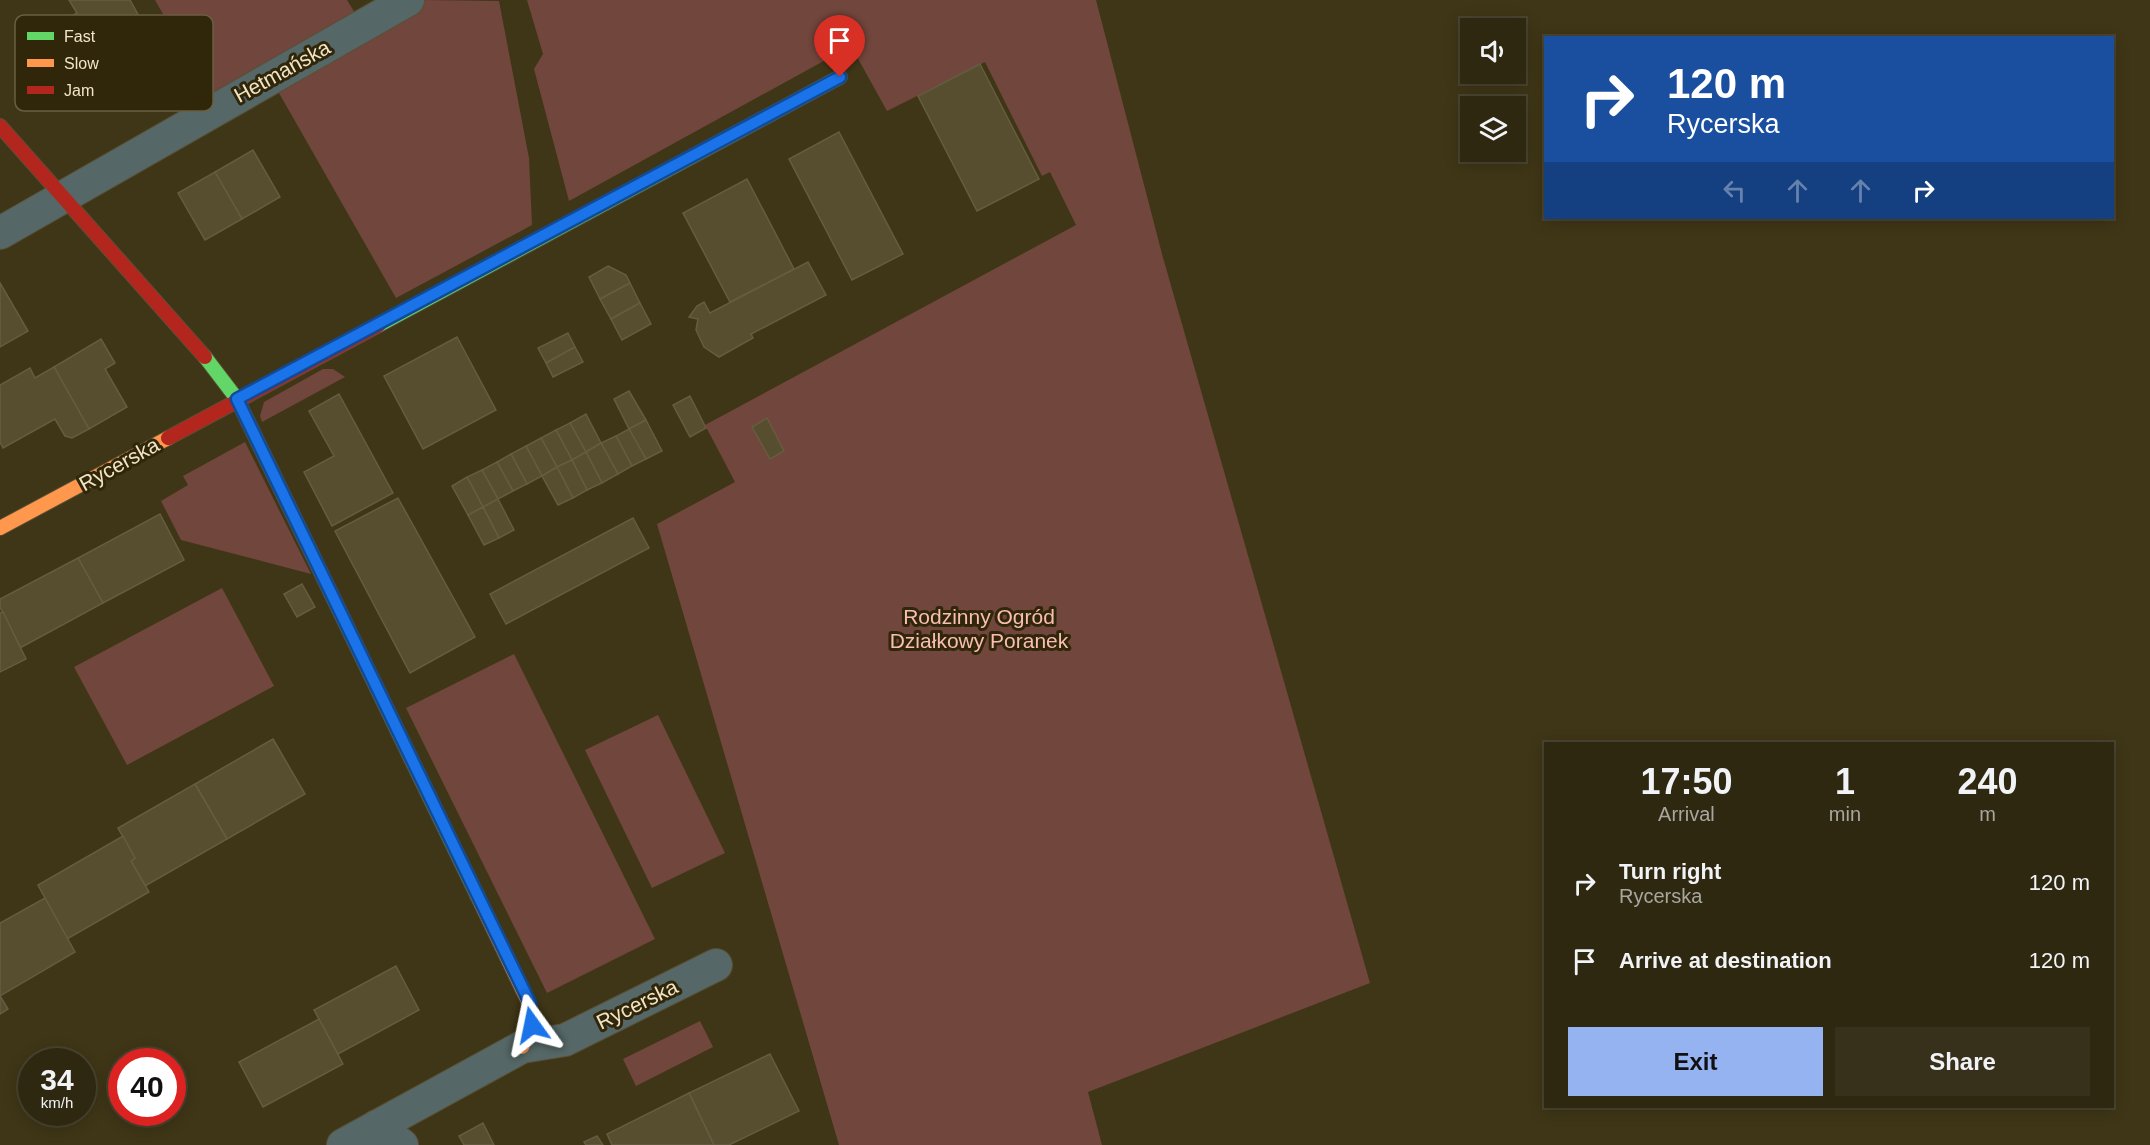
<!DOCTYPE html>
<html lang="en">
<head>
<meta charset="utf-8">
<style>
  :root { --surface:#2f2811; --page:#37301a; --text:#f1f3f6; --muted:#a7a69f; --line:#4a4431; --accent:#95b2f1 }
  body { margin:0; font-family:Arial,sans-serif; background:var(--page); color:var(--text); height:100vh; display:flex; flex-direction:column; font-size:22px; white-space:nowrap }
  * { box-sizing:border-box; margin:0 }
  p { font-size:20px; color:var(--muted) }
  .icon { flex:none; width:33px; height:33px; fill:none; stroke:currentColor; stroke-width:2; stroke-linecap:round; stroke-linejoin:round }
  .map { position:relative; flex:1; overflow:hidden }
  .side { position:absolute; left:1544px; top:742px; width:570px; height:366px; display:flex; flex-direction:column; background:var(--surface); border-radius:0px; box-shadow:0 3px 15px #0003,0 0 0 2px var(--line) }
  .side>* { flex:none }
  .top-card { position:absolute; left:1544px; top:36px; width:570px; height:183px; border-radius:0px; box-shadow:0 3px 15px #0003,0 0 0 2px var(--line); background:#1a4fa0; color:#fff; overflow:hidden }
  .fabs { position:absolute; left:1460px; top:18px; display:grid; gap:12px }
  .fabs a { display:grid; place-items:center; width:66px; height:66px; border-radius:0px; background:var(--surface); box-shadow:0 3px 15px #0003,0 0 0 2px var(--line); font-size:30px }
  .speed { position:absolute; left:18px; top:1048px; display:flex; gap:12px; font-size:30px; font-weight:700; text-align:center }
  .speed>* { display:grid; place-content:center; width:78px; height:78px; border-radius:50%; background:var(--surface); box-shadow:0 3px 15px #0003,0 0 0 2px var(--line); line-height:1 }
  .speed small { font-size:15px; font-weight:400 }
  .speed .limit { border:9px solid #d22; background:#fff; color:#111 }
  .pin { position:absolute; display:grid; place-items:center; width:51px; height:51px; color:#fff; margin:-62px -26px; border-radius:50% 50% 50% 0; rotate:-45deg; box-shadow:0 0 6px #0007 }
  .pin .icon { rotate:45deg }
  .me { position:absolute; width:66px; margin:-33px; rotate:348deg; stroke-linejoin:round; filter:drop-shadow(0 0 4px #0008) }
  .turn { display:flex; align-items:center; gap:21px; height:126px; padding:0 24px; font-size:27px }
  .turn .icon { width:78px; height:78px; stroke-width:2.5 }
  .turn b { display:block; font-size:42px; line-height:51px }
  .lanes { display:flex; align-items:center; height:57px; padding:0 24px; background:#0003; justify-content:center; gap:30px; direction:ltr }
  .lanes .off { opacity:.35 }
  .eta { display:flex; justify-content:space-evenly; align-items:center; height:102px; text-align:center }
  .eta b { font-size:36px; font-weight:700; line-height:42px }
  .cta { display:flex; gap:12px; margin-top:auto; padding:12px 24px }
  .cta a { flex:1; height:69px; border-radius:0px; background:var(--accent); color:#111; font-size:24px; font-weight:700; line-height:69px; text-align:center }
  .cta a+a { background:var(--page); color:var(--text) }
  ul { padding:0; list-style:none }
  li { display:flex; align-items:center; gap:18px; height:78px; padding:0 24px }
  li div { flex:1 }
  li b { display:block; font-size:22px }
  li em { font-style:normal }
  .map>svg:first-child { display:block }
</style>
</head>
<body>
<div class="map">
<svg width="2150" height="1145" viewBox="0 0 2150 1145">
  <rect width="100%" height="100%" fill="#3f3617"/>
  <g fill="#71463c">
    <polygon points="155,0 347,0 358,18 210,97"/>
    <polygon points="425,0 499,1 529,158 532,225 396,298 275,86"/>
    <polygon points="527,0 1096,0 1162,254 1370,983 1088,1092 1102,1145 839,1145 657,524 735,482 705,425 1076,225 1050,172 1042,176 985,62 887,111 851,46 569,201 534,69 543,54"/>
    <polygon points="323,369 333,369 345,377 262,422 260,416 264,402"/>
    <polygon points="245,442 311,574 181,540 161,501 188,485 183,476"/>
    <polygon points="222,588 274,686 127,765 74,667"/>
    <polygon points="514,654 655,939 547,993 406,708"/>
    <polygon points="658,715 725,853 652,888 585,750"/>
    <polygon points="700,1021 713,1047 636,1086 623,1059"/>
  </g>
  <g fill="#574e30" stroke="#665c41" stroke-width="1.5">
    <polygon points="69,0 130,0 162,58 129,77 112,46 94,56 98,62 73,75 47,29 77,13"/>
    <polygon points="980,64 1039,179 977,211 918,96"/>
    <polygon points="839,132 903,254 852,280 789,159"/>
    <polygon points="253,150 280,197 242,219 215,172"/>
    <polygon points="215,172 242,219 205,240 178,193"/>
    <polygon points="747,179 794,269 730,302 683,213"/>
    <polygon points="808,262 826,295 751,334 753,338 719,357 704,347 696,330 698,319 689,317 697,306 704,302 710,313"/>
    <polygon points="608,266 626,275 630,283 600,299 589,277"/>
    <polygon points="0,283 28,331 0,347"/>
    <polygon points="630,283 640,303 611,319 600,299"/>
    <polygon points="640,303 651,324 622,340 611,319"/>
    <polygon points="568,333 575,347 546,363 538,348"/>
    <polygon points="457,337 496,410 423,449 384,376"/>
    <polygon points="101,339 115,363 105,369 127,407 89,429 54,367"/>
    <polygon points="575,347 583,362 553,377 546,363"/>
    <polygon points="54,367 89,429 72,438 65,436 55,419 3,448 0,442 0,385 30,368 35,378"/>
    <polygon points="629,391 646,420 629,429 614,399"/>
    <polygon points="339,394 393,493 332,526 304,472 334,456 309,411"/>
    <polygon points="690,396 706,428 690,437 673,405"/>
    <polygon points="586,414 601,443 586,452 570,423"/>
    <polygon points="767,418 784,451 770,459 752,427"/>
    <polygon points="646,420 662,451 646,459 629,429"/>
    <polygon points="570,423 586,452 572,460 556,430"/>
    <polygon points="629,429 646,459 632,466 616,436"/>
    <polygon points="556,430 572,460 557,467 541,438"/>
    <polygon points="616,436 632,466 618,474 601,443"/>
    <polygon points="541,438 557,467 542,476 526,446"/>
    <polygon points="601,443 618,474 602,483 586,452"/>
    <polygon points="526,446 542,476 527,484 511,454"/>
    <polygon points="586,452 602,483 587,490 572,460"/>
    <polygon points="511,454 527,484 513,491 497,462"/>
    <polygon points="572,460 587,490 573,498 557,467"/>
    <polygon points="497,462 513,491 498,499 482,470"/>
    <polygon points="557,467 573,498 558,505 542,476"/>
    <polygon points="482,470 498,499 483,507 467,477"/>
    <polygon points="467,477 483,507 468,515 452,486"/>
    <polygon points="398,498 475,637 410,673 335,531"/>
    <polygon points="498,499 514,530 499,538 483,507"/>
    <polygon points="483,507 499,538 484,545 468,515"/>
    <polygon points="160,514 184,560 103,603 78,558"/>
    <polygon points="633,518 649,548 506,624 490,594"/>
    <polygon points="78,558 103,603 20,648 0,607 0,599"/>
    <polygon points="302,584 315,607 297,617 284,594"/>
    <polygon points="3,612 26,659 0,672 0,613"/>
    <polygon points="273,739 305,794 227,839 195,784"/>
    <polygon points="195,784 227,839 145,886 131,861 135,858 118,828"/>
    <polygon points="123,836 135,858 131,861 149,892 67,939 38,885"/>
    <polygon points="45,898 75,952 0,996 0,923"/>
    <polygon points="396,966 419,1010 338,1054 314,1010"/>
    <polygon points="0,996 8,1009 0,1014"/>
    <polygon points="319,1019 343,1064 263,1107 239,1062"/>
    <polygon points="770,1054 799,1111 729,1145 714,1145 689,1093"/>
    <polygon points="689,1093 714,1145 612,1145 607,1134"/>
    <polygon points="483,1123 494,1145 464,1145 459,1136"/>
    <polygon points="597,1136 603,1145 586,1145 584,1142"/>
  </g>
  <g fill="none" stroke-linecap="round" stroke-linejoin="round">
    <defs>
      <g id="street">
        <polyline points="0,233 408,0"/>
        <polyline points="377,1126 402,1145"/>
        <polyline points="343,1145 522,1047 565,1040 716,965"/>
      </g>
      <g id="fast">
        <polyline points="379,325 840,77"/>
        <polyline points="205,357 237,399 477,895"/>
      </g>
      <g id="slow">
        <polyline points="0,528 168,438"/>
        <polyline points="477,895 529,1003 532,1025 522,1047"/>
      </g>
      <g id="jam">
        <polyline points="0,126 205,357"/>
        <polyline points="168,438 379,325"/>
      </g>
    </defs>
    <use href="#street" stroke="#585036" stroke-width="34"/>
    <use href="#fast" stroke="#585036" stroke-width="16"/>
    <use href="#slow" stroke="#585036" stroke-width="16"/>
    <use href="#jam" stroke="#585036" stroke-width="16"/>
    <use href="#street" stroke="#556766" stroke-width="32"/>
    <use href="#fast" stroke="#63d668" stroke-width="14"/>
    <use href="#slow" stroke="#ff974d" stroke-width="14"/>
    <use href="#jam" stroke="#b3261e" stroke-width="14"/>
  </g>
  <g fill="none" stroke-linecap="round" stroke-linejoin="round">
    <defs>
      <polyline id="route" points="532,1025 530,1003 237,399 840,77"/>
    </defs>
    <use href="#route" stroke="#114b97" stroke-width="15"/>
    <use href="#route" stroke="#1a73e8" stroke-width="10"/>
  </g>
  <g text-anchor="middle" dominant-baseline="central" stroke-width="6" stroke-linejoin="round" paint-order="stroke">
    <g font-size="21" fill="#f2e5c5" stroke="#30260a">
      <text transform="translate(282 71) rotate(-29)">Hetmańska</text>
      <text transform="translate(119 464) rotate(-29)">Rycerska</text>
      <text transform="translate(637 1004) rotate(-26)">Rycerska</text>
    </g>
    <g font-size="21" fill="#fabdb4" stroke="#30260a">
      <text x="979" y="616">Rodzinny Ogród<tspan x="979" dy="24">Działkowy Poranek</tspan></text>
    </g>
  </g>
  <rect x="15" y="15" width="198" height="96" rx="9" fill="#30260a" stroke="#6a5f42" stroke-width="1.5"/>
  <rect x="27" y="32" width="27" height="8" fill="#63d668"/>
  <rect x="27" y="59" width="27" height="8" fill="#ff974d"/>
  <rect x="27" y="86" width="27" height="8" fill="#b3261e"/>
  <g font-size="16" fill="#f2e5c5">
    <text x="64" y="42">Fast</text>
    <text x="64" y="69">Slow</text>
    <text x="64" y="96">Jam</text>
  </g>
</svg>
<div class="fabs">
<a><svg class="icon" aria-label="sound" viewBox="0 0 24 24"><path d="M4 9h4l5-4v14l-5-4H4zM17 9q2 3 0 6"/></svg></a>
<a><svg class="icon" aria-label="layers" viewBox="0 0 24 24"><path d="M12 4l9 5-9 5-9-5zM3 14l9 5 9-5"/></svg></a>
</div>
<div class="speed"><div>34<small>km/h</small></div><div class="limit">40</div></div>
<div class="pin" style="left:840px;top:77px;background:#d93025"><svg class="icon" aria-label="arrive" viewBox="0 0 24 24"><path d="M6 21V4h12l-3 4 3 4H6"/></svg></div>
<svg class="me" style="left:532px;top:1025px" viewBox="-20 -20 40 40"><path d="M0-17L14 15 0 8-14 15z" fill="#1a73e8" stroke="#fff" stroke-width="4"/></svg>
<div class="top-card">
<div class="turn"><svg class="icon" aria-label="right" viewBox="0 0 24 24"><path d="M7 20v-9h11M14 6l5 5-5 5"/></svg><div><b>120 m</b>Rycerska</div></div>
<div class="lanes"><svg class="icon off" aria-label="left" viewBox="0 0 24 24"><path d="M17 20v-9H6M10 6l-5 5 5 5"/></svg><svg class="icon off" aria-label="ahead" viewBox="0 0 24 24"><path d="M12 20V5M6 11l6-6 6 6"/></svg><svg class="icon off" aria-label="ahead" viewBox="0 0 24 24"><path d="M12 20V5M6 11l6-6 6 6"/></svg><svg class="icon" aria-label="right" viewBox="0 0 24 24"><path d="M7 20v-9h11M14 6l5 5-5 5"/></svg></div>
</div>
<section class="side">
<div class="eta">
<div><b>17:50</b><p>Arrival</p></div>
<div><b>1</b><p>min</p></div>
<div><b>240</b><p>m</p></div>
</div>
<ul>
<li><svg class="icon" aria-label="right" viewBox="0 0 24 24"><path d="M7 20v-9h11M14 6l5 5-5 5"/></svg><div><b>Turn right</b><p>Rycerska</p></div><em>120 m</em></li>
<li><svg class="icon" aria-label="arrive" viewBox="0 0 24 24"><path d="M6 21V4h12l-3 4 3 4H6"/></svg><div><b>Arrive at destination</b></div><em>120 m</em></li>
</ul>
<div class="cta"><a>Exit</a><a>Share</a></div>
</section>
</div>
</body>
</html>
